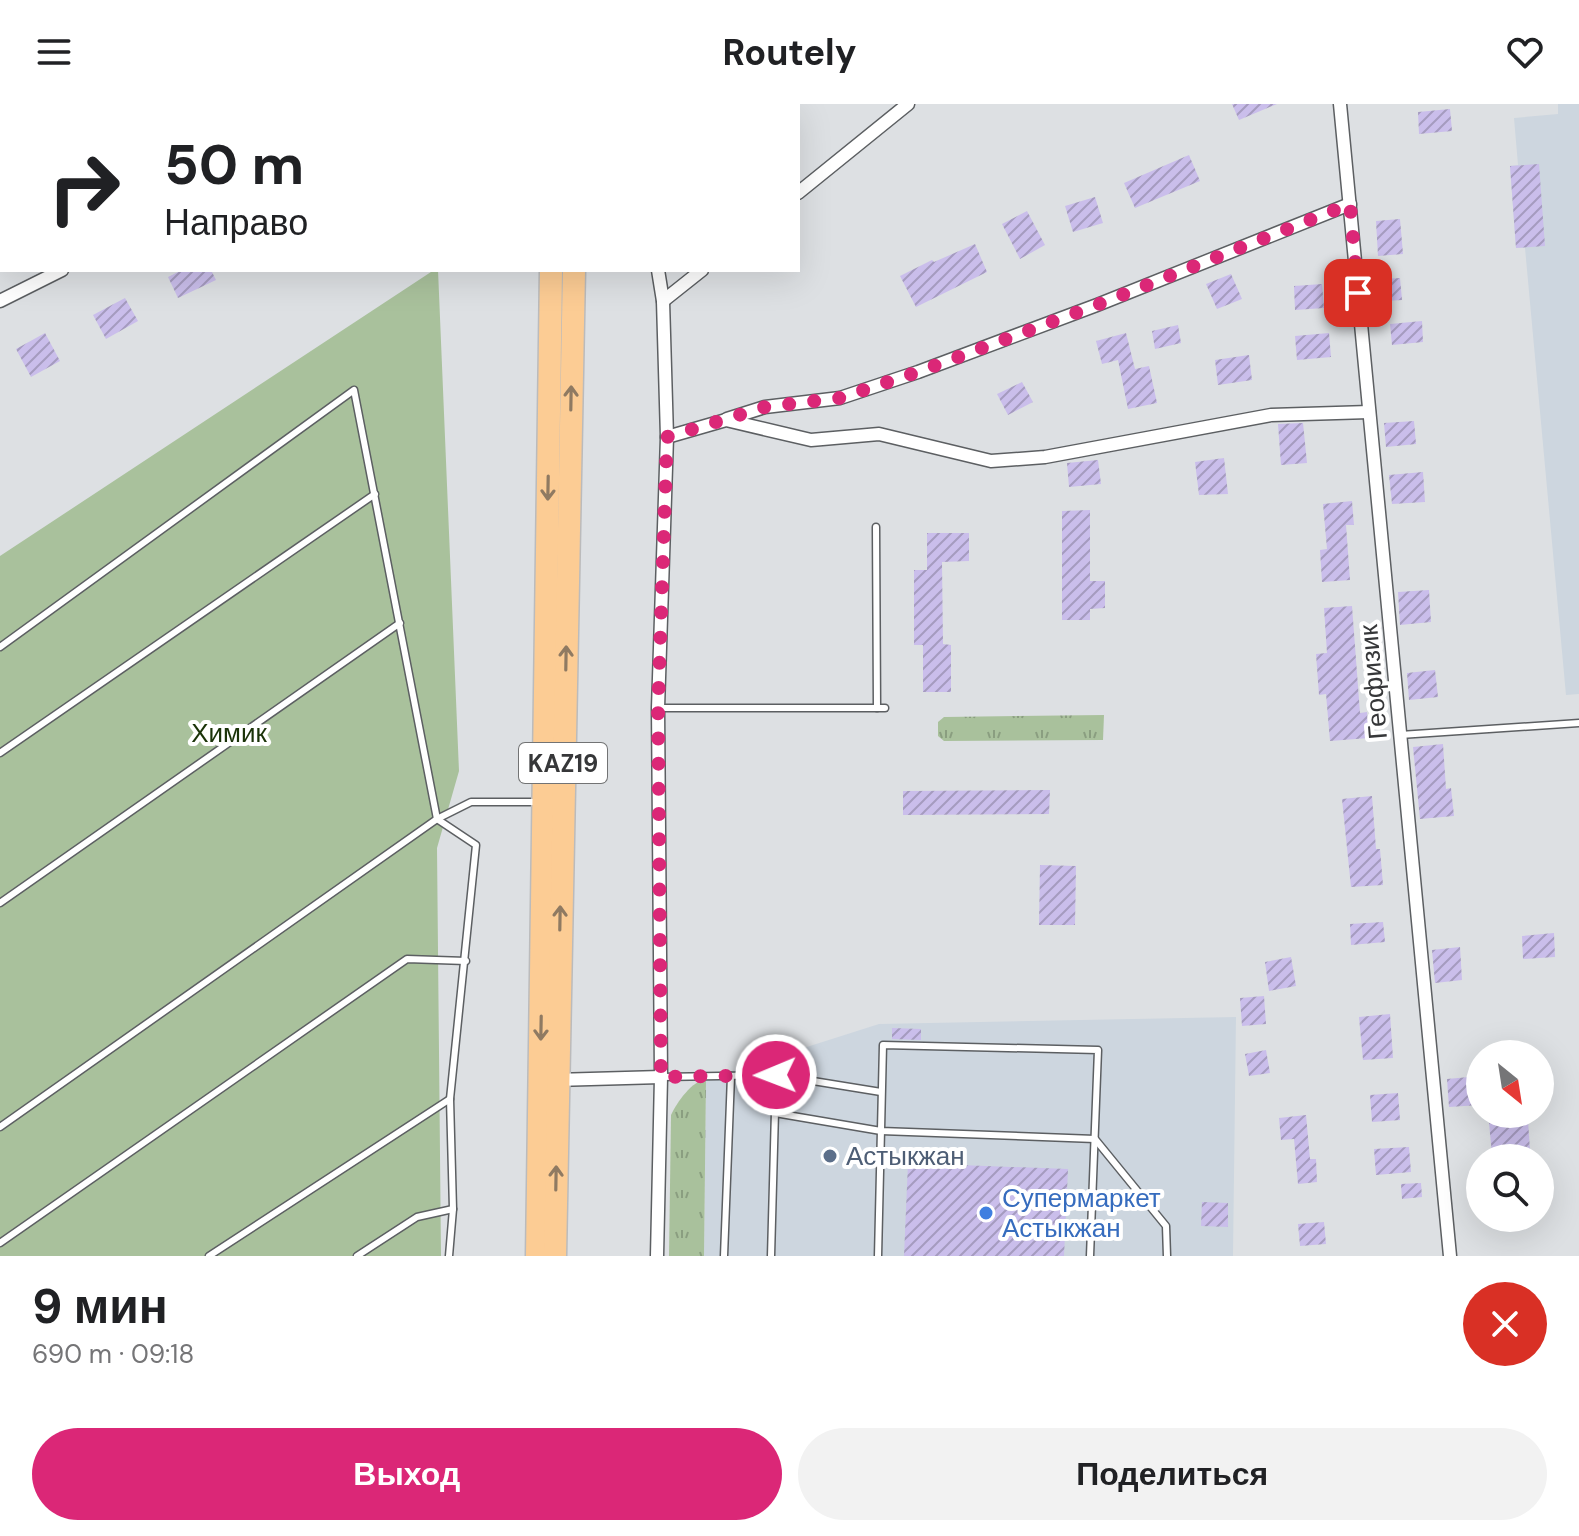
<!DOCTYPE html>
<html lang="ru">
<head>
<meta charset="utf-8">
<style>
  :root { --surface:#fff; --page:#f2f2f2; --text:#202124; --muted:#757577; --accent:#db2777 }
  body { margin:0; font-family:"DM Sans",sans-serif; background:var(--page); color:var(--text); height:100vh; display:flex; flex-direction:column; font-size:30px; white-space:nowrap }
  * { box-sizing:border-box; margin:0 }
  p { font-size:26px; color:var(--muted) }
  .icon { flex:none; width:44px; height:44px; fill:none; stroke:currentColor; stroke-width:2; stroke-linecap:round; stroke-linejoin:round }
  .map { position:relative; height:1152px; overflow:hidden }
  .side { display:flex; flex-direction:column; background:var(--surface); flex:1 }
  .side>* { flex:none }
  .guide { position:absolute; left:0px; top:0px; width:800px; height:168px; box-shadow:0 8px 32px #0002; background:#fff; color:var(--text); overflow:hidden }
  .needle { width:52px; rotate:150deg }
  .fabs { position:absolute; left:1466px; top:936px; display:grid; gap:16px }
  .fabs a { display:grid; place-items:center; width:88px; height:88px; border-radius:50%; background:var(--surface); box-shadow:0 8px 32px #0002; font-size:40px }
  .pin { position:absolute; display:grid; place-items:center; width:68px; height:68px; color:#fff; margin:-34px; border-radius:16px; box-shadow:0 4px 12px #0006 }
  .me { position:absolute; width:88px; margin:-44px; rotate:269deg; stroke-linejoin:round; filter:drop-shadow(0 0 6px #0008) }
  .turn { display:flex; align-items:center; gap:28px; height:168px; padding:0 32px; font-size:36px }
  .turn .icon { width:104px; height:104px; stroke-width:2.5 }
  .turn b { display:block; font-size:56px; line-height:68px }
  .round { display:grid; place-items:center; flex:none; width:84px; height:84px; border-radius:42px; background:var(--page) }
  .summary { display:flex; align-items:center; justify-content:space-between; height:136px; padding:0 32px }
  h1 { font-size:48px; font-weight:700; line-height:60px }
  .button { display:flex; gap:16px; margin-top:auto; padding:16px 32px }
  .button a { flex:1; height:92px; border-radius:48px; background:var(--accent); color:#fff; font-size:32px; font-weight:700; line-height:92px; text-align:center }
  .button a+a { background:var(--page); color:var(--text) }
  header { display:flex; justify-content:space-between; align-items:center; height:104px; padding:0 32px; background:var(--surface); font-size:36px; font-weight:700 }
  .map>svg:first-child { display:block }
</style>
</head>
<body>
<header><svg class="icon" aria-label="menu" viewBox="0 0 24 24"><path d="M4 6h16M4 12h16M4 18h16"/></svg>Routely<svg class="icon" aria-label="heart" viewBox="0 0 24 24"><path d="M12 20l-8-8c-3-5 5-10 8-4 3-6 11-1 8 4z"/></svg></header>
<div class="map">
<svg width="1579" height="1152" viewBox="0 0 1579 1152">
  <defs>
    <pattern id="grass-tufts" width="24" height="20" patternUnits="userSpaceOnUse" patternTransform="scale(2)"><rect width="24" height="20" fill="#a9c19c"/><path d="M3 7l-1-3M5 7V3M7 7l1-3M15 17l-1-3M17 17v-4M19 17l1-3" fill="none" stroke="#8a9e80"/></pattern>
    <pattern id="building-hatch" width="6" height="6" patternUnits="userSpaceOnUse" patternTransform="scale(2)"><rect width="6" height="6" fill="#cabeeb"/><path d="M-1 1l2-2M0 6l6-6M5 7l2-2" fill="none" stroke="#a59bbf"/></pattern>
  </defs>
  <rect width="100%" height="100%" fill="#dde0e3"/>
  <g fill="#cdd6df">
    <polygon points="1558,0 1579,0 1579,590 1566,591 1525,144 1516,144 1510,62 1518,61 1514,14 1558,10"/>
    <polygon points="1236,913 1233,1152 704,1152 706,975 879,920"/>
  </g>
  <g fill="url(#grass-tufts)">
    <polygon points="1104,611 1103,636 944,637 938,632 938,618 944,613"/>
    <path d="M706,975L704,1152H669L671,1011C677,998 692,977 706,975Z"/>
  </g>
  <polygon fill="#a9c19c" points="434,166 438,166 459,667 437,744 441,1152 0,1152 0,452"/>
  <g fill="url(#building-hatch)">
    <polygon points="1232,0 1277,0 1239,16"/>
    <polygon points="1450,5 1452,27 1419,30 1418,8"/>
    <polygon points="1189,51 1200,77 1135,104 1124,79"/>
    <polygon points="1539,60 1545,142 1516,144 1510,62"/>
    <polygon points="1095,93 1103,119 1073,128 1065,102"/>
    <polygon points="1027,107 1045,141 1020,155 1002,120"/>
    <polygon points="1400,115 1403,150 1378,152 1376,117"/>
    <polygon points="975,140 987,168 916,203 900,172 932,156 934,158"/>
    <polygon points="182,166 211,166 216,176 178,194 168,173"/>
    <polygon points="1231,170 1242,195 1217,205 1206,180"/>
    <polygon points="1400,174 1402,196 1369,198 1367,176"/>
    <polygon points="1322,180 1324,204 1295,206 1294,182"/>
    <polygon points="125,194 138,217 106,235 93,211"/>
    <polygon points="1422,217 1423,238 1392,241 1390,220"/>
    <polygon points="1178,221 1181,239 1155,245 1152,227"/>
    <polygon points="45,229 60,257 31,273 16,245"/>
    <polygon points="1126,229 1135,265 1149,262 1157,299 1128,305 1118,256 1102,260 1096,237"/>
    <polygon points="1329,229 1331,253 1297,256 1295,232"/>
    <polygon points="1249,251 1252,276 1218,281 1215,256"/>
    <polygon points="1022,278 1033,298 1008,311 997,290"/>
    <polygon points="1414,317 1416,340 1386,343 1384,319"/>
    <polygon points="1303,319 1307,359 1281,361 1278,320"/>
    <polygon points="1224,354 1228,390 1199,391 1195,358"/>
    <polygon points="1098,356 1101,380 1069,383 1067,359"/>
    <polygon points="1423,368 1425,398 1392,400 1389,371"/>
    <polygon points="1352,397 1354,421 1346,421 1350,476 1322,478 1320,446 1327,445 1323,400"/>
    <polygon points="1090,406 1090,477 1105,477 1105,504 1090,505 1090,516 1062,516 1062,407"/>
    <polygon points="927,429 969,429 969,457 942,458 943,540 951,541 951,588 923,588 923,541 914,541 914,466 927,466"/>
    <polygon points="1429,486 1431,518 1400,521 1398,488"/>
    <polygon points="1352,502 1360,609 1367,608 1369,634 1330,637 1326,590 1319,591 1316,550 1327,549 1324,504"/>
    <polygon points="1435,566 1438,593 1409,596 1407,569"/>
    <polygon points="1443,640 1446,685 1451,684 1454,712 1420,715 1413,643"/>
    <polygon points="1050,686 1049,710 903,711 903,687"/>
    <polygon points="1372,692 1376,745 1380,745 1383,781 1351,783 1342,695"/>
    <polygon points="1040,761 1076,762 1075,821 1039,821"/>
    <polygon points="1383,818 1385,838 1351,841 1350,820"/>
    <polygon points="1554,829 1555,853 1523,855 1522,832"/>
    <polygon points="1460,843 1462,876 1435,879 1432,846"/>
    <polygon points="1291,853 1296,882 1269,887 1265,858"/>
    <polygon points="1264,892 1266,920 1242,922 1240,894"/>
    <polygon points="1390,910 1393,954 1363,956 1359,913"/>
    <polygon points="892,924 921,925 921,936 892,935"/>
    <polygon points="1266,946 1270,969 1249,972 1245,950"/>
    <polygon points="1480,972 1480,1001 1449,1003 1447,975"/>
    <polygon points="1398,989 1400,1016 1372,1018 1370,991"/>
    <polygon points="1306,1011 1310,1055 1316,1055 1317,1078 1298,1080 1294,1035 1281,1036 1279,1014"/>
    <polygon points="1528,1016 1530,1047 1492,1050 1489,1019"/>
    <polygon points="1409,1043 1411,1068 1376,1071 1374,1045"/>
    <polygon points="908,1059 1068,1065 1064,1152 904,1152"/>
    <polygon points="1421,1079 1422,1093 1402,1095 1401,1080"/>
    <polygon points="1202,1098 1228,1099 1228,1123 1201,1122"/>
    <polygon points="1324,1118 1326,1140 1300,1142 1298,1120"/>
  </g>
  <g fill="none" stroke-linecap="round" stroke-linejoin="round">
    <defs>
      <g id="lane">
        <polyline points="876,423 877,604"/>
        <polyline points="0,543 354,286 437,715 476,741 450,995 453,1105 449,1152"/>
        <polyline points="658,604 885,604"/>
        <polyline points="1400,631 1579,619"/>
        <polyline points="0,649 375,390"/>
        <polyline points="0,799 400,519"/>
        <polyline points="776,971 881,988"/>
        <polyline points="661,973 776,971 771,1152"/>
        <polyline points="775,1009 881,1027 1095,1035 1166,1122 1167,1152"/>
        <polyline points="0,1023 437,715 471,698 539,698"/>
        <polyline points="0,1139 407,855 466,857"/>
        <polyline points="209,1152 450,995"/>
        <polyline points="357,1152 417,1113 453,1105"/>
        <polyline points="724,1152 731,972"/>
        <polyline points="878,1152 883,941 1098,946 1090,1152"/>
      </g>
      <g id="street">
        <polyline points="266,0 267,2"/>
        <polyline points="634,0 635,2"/>
        <polyline points="1340,0 1450,1152"/>
        <polyline points="49,2 53,0"/>
        <polyline points="0,25 2,24"/>
        <polyline points="798,89 908,0"/>
        <polyline points="0,197 62,166"/>
        <polyline points="663,197 702,166"/>
        <polyline points="727,315 765,303 840,294 918,268 1097,201 1350,100"/>
        <polyline points="667,333 726,316 811,336 879,330 991,357 1045,353 1271,311 1369,308"/>
        <polyline points="555,976 661,973"/>
        <polyline points="657,1152 661,973 658,604 667,333 663,197 658,166"/>
      </g>
      <g id="highway">
        <polyline points="553,2 553,0"/>
        <polyline points="578,2 578,0"/>
        <polyline points="537,1152 551,166"/>
        <polyline points="555,1152 574,166"/>
      </g>
    </defs>
    <use href="#lane" stroke="#5c5f62" stroke-width="9"/>
    <use href="#street" stroke="#5c5f62" stroke-width="15"/>
    <use href="#highway" stroke="#bbbbbc" stroke-width="25"/>
    <polyline stroke="#97999c" stroke-width="3" stroke-dasharray="6 6" stroke-linecap="butt" points="754,2 754,0"/>
    <use href="#lane" stroke="#fff" stroke-width="6"/>
    <use href="#street" stroke="#fff" stroke-width="12"/>
    <use href="#highway" stroke="#fccc94" stroke-width="22"/>
  </g>
  <defs><path id="oneway-shaft" d="M-6 0H5M1.5-3L5.5 0L1.5 3" fill="none" stroke-width="1.6" stroke-linecap="round" stroke-linejoin="round" transform="scale(2)"/></defs>
  <g stroke="#8f7a62">
    <use href="#oneway-shaft" transform="translate(571 294) rotate(-89)"/>
    <use href="#oneway-shaft" transform="translate(548 384) rotate(91)"/>
    <use href="#oneway-shaft" transform="translate(566 554) rotate(-89)"/>
    <use href="#oneway-shaft" transform="translate(560 814) rotate(-89)"/>
    <use href="#oneway-shaft" transform="translate(541 924) rotate(91)"/>
    <use href="#oneway-shaft" transform="translate(556 1074) rotate(-89)"/>
  </g>
  <g fill="none" stroke-linecap="round" stroke-linejoin="round">
    <polyline stroke="#db2777" stroke-width="14" stroke-dasharray="0 25.2" points="776,971 661,973 658,604 667,333 765,303 840,294 918,268 1097,201 1350,100 1358,189"/>
  </g>
  <circle fill="#5c6f8a" stroke="#fff" stroke-width="3" cx="830" cy="1052" r="8"/>
  <circle fill="#3f7fe0" stroke="#fff" stroke-width="3" cx="986" cy="1109" r="8"/>
  <g text-anchor="middle" dominant-baseline="central" stroke-width="8" stroke-linejoin="round" paint-order="stroke">
    <rect fill="#fff" stroke="#727374" stroke-width="2" x="519" y="639" width="88" height="40" rx="6"/>
    <g font-size="24" font-weight="bold" fill="#363739">
      <text x="563" y="659">KAZ19</text>
    </g>
    <g font-size="26" fill="#363739" stroke="#fff">
      <text transform="translate(1373 578) rotate(-95)">Геофизик</text>
    </g>
    <g font-size="26" fill="#1a3308" stroke="#fff">
      <text x="229" y="629">Химик</text>
    </g>
    <g font-size="26" fill="#4e5e75" stroke="#fff" text-anchor="start">
      <text x="846" y="1052">Астыкжан</text>
    </g>
    <g font-size="26" fill="#366cbe" stroke="#fff" text-anchor="start">
      <text x="1002" y="1094">Супермаркет<tspan x="1002" dy="30">Астыкжан</tspan></text>
    </g>
  </g>
</svg>
<div class="fabs">
<a><svg class="needle" viewBox="-14 -14 28 28"><path d="M0-13l5 13h-10z" fill="#e53935"/><path d="M0 13l5-13h-10z" fill="#757577"/></svg></a>
<a><svg class="icon" aria-label="search" viewBox="0 0 24 24"><circle cx="10" cy="10" r="6"/><path d="M15 15l6 6"/></svg></a>
</div>
<div class="pin" style="left:1358px;top:189px;background:#d93025"><svg class="icon" aria-label="arrive" viewBox="0 0 24 24"><path d="M6 21V4h12l-3 4 3 4H6"/></svg></div>
<svg class="me" style="left:776px;top:971px" viewBox="-20 -20 40 40"><circle r="17" fill="#db2777" stroke="#fff" stroke-width="3"/><path d="M0-11L8 9 0 5-8 9z" fill="#fff"/></svg>
<div class="guide">
<div class="turn"><svg class="icon" aria-label="right" viewBox="0 0 24 24"><path d="M7 20v-9h11M14 6l5 5-5 5"/></svg><div><b>50 m</b>Направо</div></div>
</div>
</div>
<section class="side">
<div class="summary"><div><h1>9 мин</h1><p>690 m · 09:18</p></div><a class="round" style="background:#d93025;color:#fff"><svg class="icon" aria-label="close" viewBox="0 0 24 24"><path d="M6 6l12 12M18 6L6 18"/></svg></a></div>
<div class="button"><a>Выход</a><a>Поделиться</a></div>
</section>
</body>
</html>
